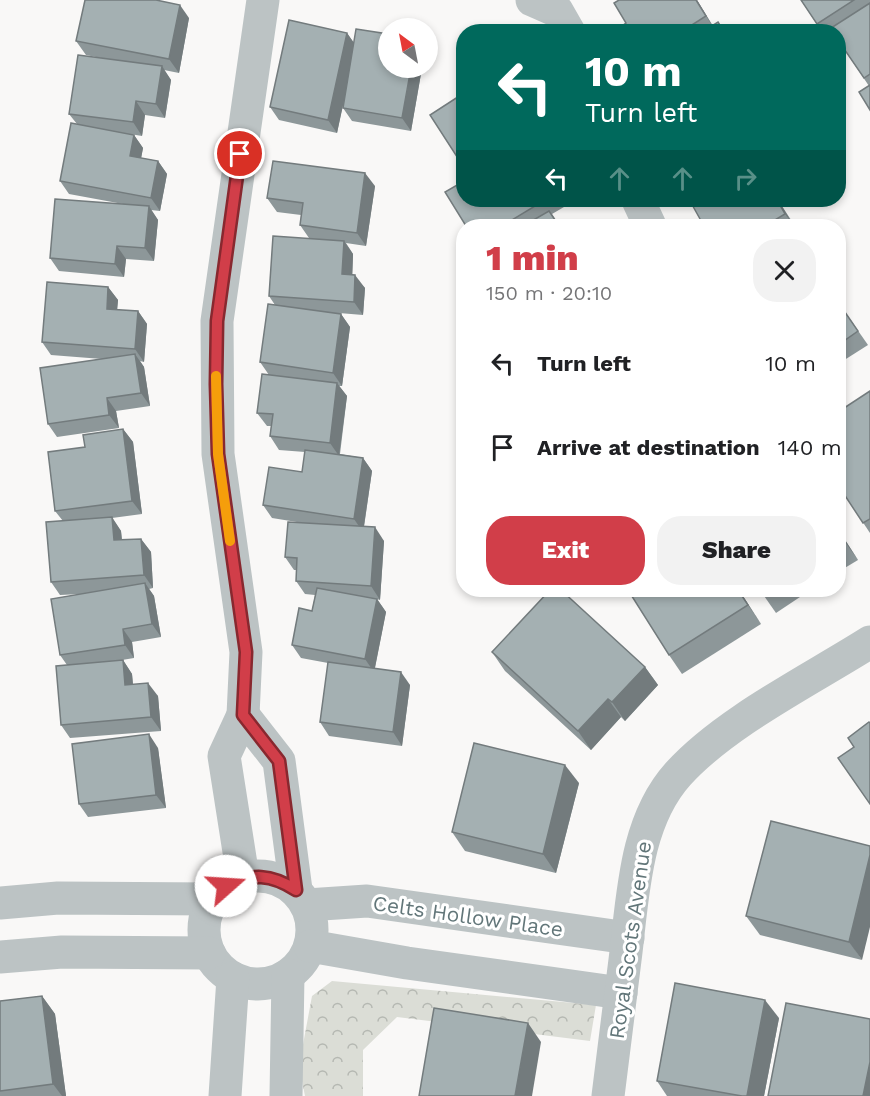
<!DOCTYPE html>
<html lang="en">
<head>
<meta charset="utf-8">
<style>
  :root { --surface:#fff; --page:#f2f2f2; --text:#202124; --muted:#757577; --accent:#d13e49 }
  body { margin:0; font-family:"Work Sans",sans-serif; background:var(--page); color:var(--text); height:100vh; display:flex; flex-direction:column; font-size:22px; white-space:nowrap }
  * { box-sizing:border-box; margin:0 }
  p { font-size:20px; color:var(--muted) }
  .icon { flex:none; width:33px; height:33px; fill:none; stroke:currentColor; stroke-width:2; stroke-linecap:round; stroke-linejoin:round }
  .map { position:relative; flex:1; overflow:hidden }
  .sheet { position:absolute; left:456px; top:219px; width:390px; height:378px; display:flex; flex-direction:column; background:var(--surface); border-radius:24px; box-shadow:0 3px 9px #0003 }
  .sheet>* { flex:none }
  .guide { position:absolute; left:456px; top:24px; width:390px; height:183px; border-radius:24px; box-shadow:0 3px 9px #0003; background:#00695c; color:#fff; overflow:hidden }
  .needle { width:39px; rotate:328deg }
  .tools { position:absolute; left:378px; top:18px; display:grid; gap:12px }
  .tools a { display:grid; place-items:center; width:60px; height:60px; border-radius:50%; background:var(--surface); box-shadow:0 3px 9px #0003; font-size:30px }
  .pin { position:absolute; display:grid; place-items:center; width:51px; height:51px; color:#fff; margin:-26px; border:3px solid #fff; border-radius:50%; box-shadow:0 2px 6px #0007 }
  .me { position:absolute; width:66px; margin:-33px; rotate:71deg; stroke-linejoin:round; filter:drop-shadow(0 0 4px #0008) }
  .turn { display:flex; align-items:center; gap:21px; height:126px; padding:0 30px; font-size:27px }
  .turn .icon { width:78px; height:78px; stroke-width:2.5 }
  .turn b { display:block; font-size:42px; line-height:51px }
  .lanes { display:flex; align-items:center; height:57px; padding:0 30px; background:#0003; justify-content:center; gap:30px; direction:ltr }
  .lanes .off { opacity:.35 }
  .round { display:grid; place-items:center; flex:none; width:63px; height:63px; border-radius:24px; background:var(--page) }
  .headline { display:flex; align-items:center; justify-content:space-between; height:102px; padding:0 30px }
  h1 { font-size:36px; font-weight:800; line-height:45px; color:var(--accent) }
  .cta { display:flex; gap:12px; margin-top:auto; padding:12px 30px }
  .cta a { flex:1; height:69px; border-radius:24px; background:var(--accent); color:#fff; font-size:24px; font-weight:800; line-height:69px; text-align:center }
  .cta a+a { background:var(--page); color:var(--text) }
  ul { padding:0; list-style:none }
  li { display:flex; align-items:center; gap:18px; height:84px; padding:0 30px }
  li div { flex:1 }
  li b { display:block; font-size:22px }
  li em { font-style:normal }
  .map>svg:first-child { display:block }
</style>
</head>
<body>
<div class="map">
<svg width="870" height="1096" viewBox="0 0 870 1096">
  <defs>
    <pattern id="park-crowns" width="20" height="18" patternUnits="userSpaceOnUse" patternTransform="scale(1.5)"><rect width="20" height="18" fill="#dbddd6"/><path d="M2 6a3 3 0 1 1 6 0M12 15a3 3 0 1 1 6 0" fill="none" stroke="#b5b8b2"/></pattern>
  </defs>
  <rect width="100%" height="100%" fill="#f9f8f7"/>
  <polygon fill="url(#park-crowns)" points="332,981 596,1005 590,1041 397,1017 363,1050 363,1096 305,1096 299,1066 312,996"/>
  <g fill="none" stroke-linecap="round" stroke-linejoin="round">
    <g stroke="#bcc3c4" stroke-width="33">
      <polyline points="532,0 557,11 569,32"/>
      <polyline points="638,200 650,226"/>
      <polyline points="243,715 246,652 218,454 217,321 263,0"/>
      <circle cx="258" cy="930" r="54"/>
      <polyline points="243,877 224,756 243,715 279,761 296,890"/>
      <polyline points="0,903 58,898 213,899"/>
      <polyline points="307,905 367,901 628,938"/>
      <polyline points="310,946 407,963 621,993"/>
      <polyline points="0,957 62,952 209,953"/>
      <polyline points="225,1096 233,978"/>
      <polyline points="286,1096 288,975"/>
      <path d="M608,1096C614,1051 619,1005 625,960C633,898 634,823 678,774C725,722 810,680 870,642"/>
    </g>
  </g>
  <g fill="#8d9799">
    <polygon points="697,0 713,26 725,32 613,32"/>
    <polygon points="801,0 870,0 870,110 869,86 838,40 838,32 822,32"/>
    <polygon points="189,18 179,73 164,70 171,80 165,118 145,115 142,136 130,134 134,135 143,148 141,158 158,161 167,174 160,211 151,210 158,220 154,261 126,259 124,277 59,271 50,258 123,204 69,194 60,181 77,124 69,114 106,59 86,55 76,41"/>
    <polygon points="347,33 354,43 388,68 422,68 411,131 352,121 343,108 343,104 337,133 279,120 270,107"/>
    <polygon points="375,186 366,246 346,243 353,254 352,275 365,288 363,315 339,313 341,314 350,327 342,386 339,386 347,396 340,454 363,458 372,471 364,527 384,541 380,600 377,599 386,612 375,668 410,685 402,746 329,736 320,722 328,663 301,658 292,645 312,611 315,595 305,594 296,581 296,570 294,570 285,557 303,523 272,518 263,505 302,472 305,452 279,450 270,436 271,426 267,426 257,413 269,375 260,362 275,305 269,296 309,238 300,225 301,215 277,212 267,198"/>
    <polygon points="464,200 559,200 564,207 552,214 560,226 466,226"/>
    <polygon points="691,200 778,200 795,226 704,226"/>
    <polygon points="108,287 118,300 117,310 138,311 147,324 144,362 140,361 144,367 150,406 116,411 119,428 57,437 48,424 102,359 51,355 42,342"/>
    <polygon points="838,302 868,345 838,364"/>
    <polygon points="870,391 870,533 838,485 843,430"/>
    <polygon points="123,429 133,442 142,514 112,518 121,531 122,540 141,539 151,552 153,588 149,589 154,596 161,637 132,642 134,658 116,661 123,660 132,674 133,684 158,696 161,731 70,738 61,725 67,665 60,655 81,594 60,595 51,582 63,521 55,511 85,447"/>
    <polygon points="838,529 858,560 838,572"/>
    <polygon points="739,590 761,624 682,674 669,655"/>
    <polygon points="760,590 808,590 809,591 776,613"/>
    <polygon points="492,652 645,667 658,685 625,721 621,717 591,750 505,671"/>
    <polygon points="158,748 166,808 88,817 79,804"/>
    <polygon points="579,783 556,873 465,851 452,832"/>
    <polygon points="771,821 862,960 760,935 746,916"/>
    <polygon points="42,996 55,1014 66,1096 0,1096 0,1001"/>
    <polygon points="779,1018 764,1096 667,1096 657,1081"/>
  </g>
  <g fill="#737b7d">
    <polygon points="696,0 697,0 715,30 706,16"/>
    <polygon points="180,5 189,18 179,73 169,59"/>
    <polygon points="347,33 356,46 337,133 328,120"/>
    <polygon points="162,66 171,80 165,118 156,104"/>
    <polygon points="411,68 422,68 411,131 402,118"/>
    <polygon points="136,101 145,115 142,136 133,122"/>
    <polygon points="134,135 143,148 139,169 130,156"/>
    <polygon points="158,161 167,174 160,211 151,198"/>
    <polygon points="365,173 375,186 366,246 357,233"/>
    <polygon points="777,200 778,200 794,226 785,214"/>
    <polygon points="149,206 158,220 154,261 145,248"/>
    <polygon points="344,241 353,254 352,287 342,274"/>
    <polygon points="117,246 126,259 124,277 115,264"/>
    <polygon points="355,275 365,288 363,315 354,302"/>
    <polygon points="108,287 118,300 116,322 107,309"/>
    <polygon points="138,311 147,324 144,362 135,349"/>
    <polygon points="341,314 350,327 342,386 333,373"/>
    <polygon points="135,354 144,367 150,406 141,393"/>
    <polygon points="337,383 347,396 339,456 330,443"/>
    <polygon points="107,398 116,411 119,428 109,415"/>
    <polygon points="123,429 133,442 142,514 132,501"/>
    <polygon points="363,458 372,471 363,532 354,519"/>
    <polygon points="112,517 121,531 123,553 114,540"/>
    <polygon points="375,527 384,541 380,600 371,586"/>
    <polygon points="838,529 858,560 845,542 838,531"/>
    <polygon points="141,539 151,552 153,588 144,575"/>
    <polygon points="145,583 154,596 161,637 152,624"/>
    <polygon points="738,590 739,590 761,624 748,605"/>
    <polygon points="377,599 386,612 374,672 365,659"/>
    <polygon points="123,629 132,642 134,658 125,645"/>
    <polygon points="123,660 132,674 134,698 125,685"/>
    <polygon points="645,667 658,685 625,721 612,702"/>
    <polygon points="401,672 410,685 402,746 393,732"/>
    <polygon points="148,683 158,696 161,731 151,717"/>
    <polygon points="608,699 621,717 591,750 578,731"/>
    <polygon points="149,734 158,748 166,808 156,795"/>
    <polygon points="565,765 579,783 556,873 543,854"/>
    <polygon points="870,855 870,927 862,960 849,942"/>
    <polygon points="42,996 55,1014 66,1096 62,1096 53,1084"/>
    <polygon points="765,1000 779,1018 764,1096 747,1096"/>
    <polygon points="528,1023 541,1042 532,1096 515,1096"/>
    <polygon points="870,1062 870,1096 863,1096"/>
  </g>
  <g fill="#a4b0b2" stroke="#737b7d" stroke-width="1.5">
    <polygon points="85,0 156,0 180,5 169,59 76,41"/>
    <polygon points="619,0 696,0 706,16 681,32 613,32 626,23 614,3"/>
    <polygon points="801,0 854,0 817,24"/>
    <polygon points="870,3 870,74 864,78 838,40 838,32 833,32 831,28"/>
    <polygon points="289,20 347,33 328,120 270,107"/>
    <polygon points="718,22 724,32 702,32"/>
    <polygon points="356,29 388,34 388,68 411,68 402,118 343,108"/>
    <polygon points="78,55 162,66 156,104 136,101 133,122 69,114"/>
    <polygon points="870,85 870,110 859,92"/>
    <polygon points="464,93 464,165 463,166 430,115"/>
    <polygon points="71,123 134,135 130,156 158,161 151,198 60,181"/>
    <polygon points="273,161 365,173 357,233 300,225 303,203 267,198"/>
    <polygon points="464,181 464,200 545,200 502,226 466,226 445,192"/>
    <polygon points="55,199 149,206 145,248 117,246 115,264 50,258"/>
    <polygon points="693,200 777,200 785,214 765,226 704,226 690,201"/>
    <polygon points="549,211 559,226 523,226"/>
    <polygon points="791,221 794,226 782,226"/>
    <polygon points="273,236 344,241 342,274 355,275 354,302 269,296"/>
    <polygon points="47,282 108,287 107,309 138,311 135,349 42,342"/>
    <polygon points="838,302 858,331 838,345"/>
    <polygon points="268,304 341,314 333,373 260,362"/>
    <polygon points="135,354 141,393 107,398 109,415 48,424 40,368"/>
    <polygon points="262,374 337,383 330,443 270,436 273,414 257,413"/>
    <polygon points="870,391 870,519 863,523 838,485 838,433 843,430 838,423 838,412"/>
    <polygon points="123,429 132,501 55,511 48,452 85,447 83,435"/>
    <polygon points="305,450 363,458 354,519 263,505 269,467 302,472"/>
    <polygon points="112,517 114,540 141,539 144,575 51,582 46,522"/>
    <polygon points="288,522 375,527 371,586 296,581 297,558 285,557"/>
    <polygon points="838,531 845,542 838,545"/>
    <polygon points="145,583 152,624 123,629 125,645 60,655 51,599"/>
    <polygon points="317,588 377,599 365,659 292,645 299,608 312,611"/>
    <polygon points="550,590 561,590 645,667 612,702 608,699 578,731 492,652"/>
    <polygon points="628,590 738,590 748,605 669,655"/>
    <polygon points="760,590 769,590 762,594"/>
    <polygon points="123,660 125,685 148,683 151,717 61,725 56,666"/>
    <polygon points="328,662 401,672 393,732 320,722"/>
    <polygon points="869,722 870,723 870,804 838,758 854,747 848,738"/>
    <polygon points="149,734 156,795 79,804 72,744"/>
    <polygon points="474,743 565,765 543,854 452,832"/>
    <polygon points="771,821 870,846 870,855 849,942 746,916"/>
    <polygon points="675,983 765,1000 747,1096 742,1096 657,1081"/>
    <polygon points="42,996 53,1084 0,1091 0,1001"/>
    <polygon points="786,1003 870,1019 870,1062 863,1096 768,1096"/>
    <polygon points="434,1008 528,1023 515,1096 419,1096"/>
  </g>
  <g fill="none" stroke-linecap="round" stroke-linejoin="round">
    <defs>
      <path id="route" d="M226,886C252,873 271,874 296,890L279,761L243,715L246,652L218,454L216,384L217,321L240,154"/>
    </defs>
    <use href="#route" stroke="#88282f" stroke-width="15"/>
    <use href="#route" stroke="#d13e49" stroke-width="10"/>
    <polyline stroke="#f59e0b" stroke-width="10" points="216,376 218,454 230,541"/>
  </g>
  <g text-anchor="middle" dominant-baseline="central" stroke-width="6" stroke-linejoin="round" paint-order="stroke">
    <g font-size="21" fill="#627679" stroke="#fff">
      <text transform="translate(468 916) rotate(8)">Celts Hollow Place</text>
      <text transform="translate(630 940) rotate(-82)">Royal Scots Avenue</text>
    </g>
  </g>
</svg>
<div class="tools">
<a><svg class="needle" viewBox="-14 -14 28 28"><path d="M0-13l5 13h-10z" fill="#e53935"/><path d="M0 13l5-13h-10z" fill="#757577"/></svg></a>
</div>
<div class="pin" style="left:240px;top:154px;background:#d93025"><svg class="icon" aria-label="arrive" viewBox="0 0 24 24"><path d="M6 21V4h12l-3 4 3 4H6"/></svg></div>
<svg class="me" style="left:226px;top:886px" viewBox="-20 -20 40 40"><circle r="19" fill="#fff"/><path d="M0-13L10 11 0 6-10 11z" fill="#d13e49"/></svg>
<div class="guide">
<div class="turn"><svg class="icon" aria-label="left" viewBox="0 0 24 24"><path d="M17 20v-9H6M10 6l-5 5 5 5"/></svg><div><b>10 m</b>Turn left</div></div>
<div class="lanes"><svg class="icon" aria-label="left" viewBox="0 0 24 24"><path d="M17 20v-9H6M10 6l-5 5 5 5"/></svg><svg class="icon off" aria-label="ahead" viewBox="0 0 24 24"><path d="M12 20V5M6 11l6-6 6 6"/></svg><svg class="icon off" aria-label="ahead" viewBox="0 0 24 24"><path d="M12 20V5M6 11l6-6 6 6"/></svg><svg class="icon off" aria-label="right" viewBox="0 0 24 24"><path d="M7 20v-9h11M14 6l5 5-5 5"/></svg></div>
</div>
<section class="sheet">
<div class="headline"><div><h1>1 min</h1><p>150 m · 20:10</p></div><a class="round"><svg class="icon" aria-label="close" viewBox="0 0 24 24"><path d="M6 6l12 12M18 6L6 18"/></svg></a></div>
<ul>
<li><svg class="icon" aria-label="left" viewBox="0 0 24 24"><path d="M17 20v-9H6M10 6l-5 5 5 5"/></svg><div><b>Turn left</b></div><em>10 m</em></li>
<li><svg class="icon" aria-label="arrive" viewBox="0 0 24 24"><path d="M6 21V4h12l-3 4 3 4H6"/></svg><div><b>Arrive at destination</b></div><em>140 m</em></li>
</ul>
<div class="cta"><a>Exit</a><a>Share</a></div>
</section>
</div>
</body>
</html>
